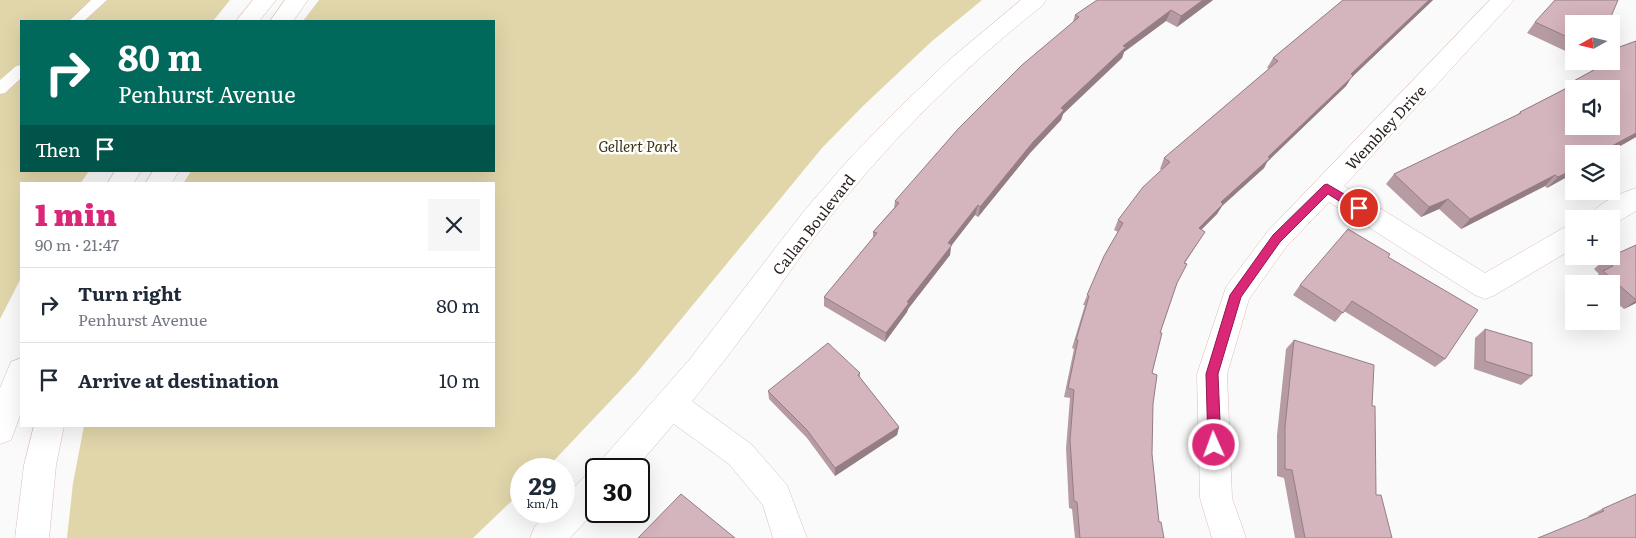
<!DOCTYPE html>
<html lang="en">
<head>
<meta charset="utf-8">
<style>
  :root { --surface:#fff; --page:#f6f6f7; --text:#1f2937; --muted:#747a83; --line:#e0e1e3; --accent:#db2777 }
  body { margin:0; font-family:Literata,serif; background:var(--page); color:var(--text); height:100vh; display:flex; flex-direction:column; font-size:19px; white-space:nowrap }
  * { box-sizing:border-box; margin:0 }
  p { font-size:16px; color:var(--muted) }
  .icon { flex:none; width:28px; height:28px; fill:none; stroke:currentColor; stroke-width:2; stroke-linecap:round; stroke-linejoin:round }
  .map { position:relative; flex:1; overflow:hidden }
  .drawer { position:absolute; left:20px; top:182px; width:475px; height:245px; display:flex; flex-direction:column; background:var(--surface); border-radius:0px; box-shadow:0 5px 20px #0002 }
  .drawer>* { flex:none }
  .guide { position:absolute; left:20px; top:20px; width:475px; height:152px; border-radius:0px; box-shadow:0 5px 20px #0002; background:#00695c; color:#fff; overflow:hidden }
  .needle { width:32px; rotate:262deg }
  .controls { position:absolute; left:1565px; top:15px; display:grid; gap:10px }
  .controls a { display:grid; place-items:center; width:55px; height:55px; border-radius:0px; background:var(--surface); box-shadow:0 5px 20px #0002; font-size:25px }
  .speed { position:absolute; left:510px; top:458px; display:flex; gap:10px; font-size:25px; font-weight:700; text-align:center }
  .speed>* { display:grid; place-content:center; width:65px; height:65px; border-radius:50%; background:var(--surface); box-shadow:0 5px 20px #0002; line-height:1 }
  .speed small { font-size:12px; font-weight:400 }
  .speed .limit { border:2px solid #111; border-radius:8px; background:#fff; color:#111 }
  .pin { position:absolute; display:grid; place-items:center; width:42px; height:42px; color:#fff; margin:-21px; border:2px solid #fff; border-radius:50%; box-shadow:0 1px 5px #0007 }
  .me { position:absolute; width:55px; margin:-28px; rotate:358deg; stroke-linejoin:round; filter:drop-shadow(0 0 4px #0008) }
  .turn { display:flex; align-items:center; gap:18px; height:105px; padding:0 15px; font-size:22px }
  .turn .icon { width:65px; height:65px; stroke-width:2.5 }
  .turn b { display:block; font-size:35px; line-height:42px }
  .then { display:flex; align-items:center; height:48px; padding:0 15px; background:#0003; gap:10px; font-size:19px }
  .round { display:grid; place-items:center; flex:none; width:52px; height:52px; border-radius:0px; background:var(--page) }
  .head { display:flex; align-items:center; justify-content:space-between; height:85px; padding:0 15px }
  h1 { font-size:30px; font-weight:800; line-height:38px; color:var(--accent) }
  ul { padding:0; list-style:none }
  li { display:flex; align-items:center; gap:15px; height:75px; padding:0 15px; border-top:1px solid var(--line) }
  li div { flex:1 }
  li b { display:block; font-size:19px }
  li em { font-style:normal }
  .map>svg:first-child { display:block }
</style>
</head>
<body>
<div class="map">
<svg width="1636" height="538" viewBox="0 0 1636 538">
  <rect width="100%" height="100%" fill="#fafafa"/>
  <g fill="#e1d6aa">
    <polygon points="0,0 230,0 213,21 21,21 21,171 89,171 80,184 21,184 21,278 0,319"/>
    <polygon points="319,0 982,0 931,42 863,106 822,148 636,374 546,469 521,469 521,492 473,538 67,538 73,483 84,426 494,426 494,184 183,184 191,171 494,171 494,21 303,21"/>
  </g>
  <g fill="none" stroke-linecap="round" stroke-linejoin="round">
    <defs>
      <g id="lane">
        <polygon points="91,0 107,0 84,21 69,21"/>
        <polygon points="21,65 21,78 5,93 0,94 0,80 16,66"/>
      </g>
      <g id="street">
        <polygon points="1490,0 1514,0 1344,186 1485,273 1565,227 1574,224 1574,248 1495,295 1485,299 1475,295 1329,202 1286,247 1249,299 1227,374 1232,498 1246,538 1212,538 1200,498 1197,374 1226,287 1268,231"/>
        <path d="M1636,188V211L1611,226V219H1588C1595,204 1621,193 1636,188Z"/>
        <polygon points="671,390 682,394 751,444 787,485 807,538 773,538 763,505 729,464 660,414 656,404 660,394"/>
      </g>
      <g id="secondary">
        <polygon points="253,0 276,0 259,21 236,21"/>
        <polygon points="285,0 308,0 293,21 270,21"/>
        <path d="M1021,0H1046L1043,5C966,66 895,135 834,212C808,245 785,279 760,313C721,366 679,419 635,469H598L603,458L690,359L804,211L850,158L898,109L948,61Z"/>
        <polygon points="115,171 141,171 133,184 107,184"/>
        <polygon points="153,171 179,171 171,184 145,184"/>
        <polygon points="21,358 21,413 11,440 0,444 0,388 11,362"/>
        <polygon points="34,426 64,426 56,465 49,538 15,538 24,465"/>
        <polygon points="596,472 596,510 570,538 530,538 535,526 550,511 564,511 564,497 585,476"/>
      </g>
    </defs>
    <use href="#lane" stroke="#ddbdb6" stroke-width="1"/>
    <use href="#street" stroke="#ddbdb6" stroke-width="1"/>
    <use href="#secondary" stroke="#ddbdb6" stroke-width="1"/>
    <use href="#lane" fill="#fff" fill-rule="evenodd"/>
    <use href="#street" fill="#fff" fill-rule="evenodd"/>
    <use href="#secondary" fill="#fff" fill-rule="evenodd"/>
  </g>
  <g fill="#b69ba3">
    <polygon points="1213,0 1177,27 1166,21 1124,52 1122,58 1063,114 1061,120 1030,153 978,217 975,215 951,246 950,255 908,309 907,312 885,342 824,306 824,297 873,238 873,232 894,208 895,201 1073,22 1075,15"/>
    <polygon points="1343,0 1433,0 1351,78 1346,86 1267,162 1264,168 1222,206 1217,214 1201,230 1199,241 1185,263 1177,283 1160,333 1152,373 1152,454 1159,522 1164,538 1075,538 1072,509 1069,508 1066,448 1070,398 1064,397 1074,349 1072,348 1085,305 1083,305 1104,256 1118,232 1114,230 1118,220 1162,170 1160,169 1164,158 1269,69 1267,68 1273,58"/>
    <polygon points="1535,22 1574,24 1574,55 1527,33"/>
    <polygon points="1636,41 1636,137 1606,154 1574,154 1574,173 1547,188 1545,186 1461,229 1439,209 1421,217 1386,184 1394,174 1517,115 1520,112 1564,89 1570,83 1599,67 1592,64 1594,61 1611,61 1611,50"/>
    <polygon points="1636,245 1636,303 1624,309 1611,298 1611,284 1595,284 1591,280 1599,274 1594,269 1605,259"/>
    <polygon points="1388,257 1445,359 1435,367 1344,311 1335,322 1293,295 1300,285"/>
    <polygon points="1485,329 1532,376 1521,385 1474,369 1475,338"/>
    <polygon points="1294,340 1372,406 1376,495 1392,538 1295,538 1284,478 1277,476 1277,435 1286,349"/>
    <polygon points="860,373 860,378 899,427 897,435 835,476 807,438 769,399 768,391"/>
    <polygon points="1602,509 1636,538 1589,517 1588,516"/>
  </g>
  <g fill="#947e84">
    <polygon points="1203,0 1213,0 1177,27 1181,16"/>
    <polygon points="1429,0 1433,0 1351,78 1346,86 1267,162 1264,168 1222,206 1217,214 1193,238 1199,228 1221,202 1268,157 1351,74"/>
    <polygon points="1171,10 1166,21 1124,52 1122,58 1063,114 1061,120 1030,153 978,217 980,207 1061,108 1123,46"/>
    <polygon points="1636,133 1636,137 1606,154 1602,154 1608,148"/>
    <polygon points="1574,169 1574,173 1547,188 1558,177"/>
    <polygon points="1555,175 1545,186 1461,229 1470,219"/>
    <polygon points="1448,199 1439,209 1421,217 1429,207"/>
    <polygon points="978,205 975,215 951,246 950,255 908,309 907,312 885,342 886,333 948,243"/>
    <polygon points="1636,300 1636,303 1624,309"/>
    <polygon points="899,427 897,435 835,476 835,468"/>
  </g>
  <g fill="#d4b4bd" stroke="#947e84" fill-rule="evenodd">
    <polygon points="1097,0 1203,0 1181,16 1171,10 1123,46 1126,47 1061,108 1064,110 1033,142 980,207 978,205 948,243 952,245 907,302 909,303 886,333 824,297 877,233 873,232 899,203 895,201 958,129 1022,65 1079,17 1075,15"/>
    <polygon points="1343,0 1429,0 1351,74 1353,76 1268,157 1270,158 1221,202 1223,204 1199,228 1205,232 1184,263 1187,264 1177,283 1160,333 1162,333 1152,373 1157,375 1153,404 1152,454 1159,522 1161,522 1164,538 1080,538 1077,502 1074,501 1070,440 1074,390 1068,388 1078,340 1076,340 1089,296 1087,295 1104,256 1123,223 1118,220 1143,187 1170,162 1164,158 1278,61 1273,58"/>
    <polygon points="1555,0 1618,0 1610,19 1606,24 1574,24 1574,40 1535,22"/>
    <path d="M1636,41V133L1608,148L1610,149L1602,154H1574V169L1558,177L1555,175L1470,219L1448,199L1429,207L1394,174L1521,113L1520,112L1573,85L1570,83L1614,59L1611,58V50ZM1574,89H1611V126H1574Z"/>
    <polygon points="1348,229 1390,254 1388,257 1478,310 1445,359 1352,301 1343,313 1300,285"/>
    <polygon points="1636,245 1636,300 1603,271 1613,266 1605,259"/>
    <polygon points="1485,329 1532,343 1532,376 1485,361"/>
    <polygon points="1294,340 1374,365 1372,406 1375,406 1376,495 1381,495 1392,538 1305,538 1292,470 1285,469 1285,427"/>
    <polygon points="828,343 860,373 858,375 899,427 835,468 807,430 768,391"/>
    <polygon points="681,494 735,538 638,538"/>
    <polygon points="1636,494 1636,538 1538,538 1604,511 1602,509"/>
  </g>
  <polygon fill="#db2777" stroke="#8e194d" points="1327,184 1363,205 1364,208 1359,212 1355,211 1328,194 1280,242 1241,297 1218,374 1221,445 1219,449 1214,451 1210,449 1208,445 1206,374 1230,295 1273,235 1324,185"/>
  <g text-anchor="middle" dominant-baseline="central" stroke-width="5" stroke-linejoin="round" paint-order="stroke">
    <g font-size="15" fill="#291d1b" stroke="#fff">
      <text transform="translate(1385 127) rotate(-47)">Wembley Drive</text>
      <text transform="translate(813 224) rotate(-52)">Callan Boulevard</text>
    </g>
    <g font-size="15" font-style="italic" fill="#3d3410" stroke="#fff">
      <text x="638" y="145">Gellert Park</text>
    </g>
  </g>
</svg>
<div class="controls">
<a><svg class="needle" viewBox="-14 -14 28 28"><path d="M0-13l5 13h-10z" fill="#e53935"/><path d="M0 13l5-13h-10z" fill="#747a83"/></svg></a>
<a><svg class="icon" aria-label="sound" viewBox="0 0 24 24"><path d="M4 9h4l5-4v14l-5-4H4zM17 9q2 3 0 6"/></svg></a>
<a><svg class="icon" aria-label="layers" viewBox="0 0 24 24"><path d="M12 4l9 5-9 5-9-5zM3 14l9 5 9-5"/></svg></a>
<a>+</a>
<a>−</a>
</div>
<div class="speed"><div>29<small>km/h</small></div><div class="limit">30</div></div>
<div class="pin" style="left:1359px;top:208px;background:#d93025"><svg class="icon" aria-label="arrive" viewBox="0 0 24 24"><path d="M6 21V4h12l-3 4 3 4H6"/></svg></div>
<svg class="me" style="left:1214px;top:445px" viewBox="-20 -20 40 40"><circle r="17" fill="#db2777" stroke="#fff" stroke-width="3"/><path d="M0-11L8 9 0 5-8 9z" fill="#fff"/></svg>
<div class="guide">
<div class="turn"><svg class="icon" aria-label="right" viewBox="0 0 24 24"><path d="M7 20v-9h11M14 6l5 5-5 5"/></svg><div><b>80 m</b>Penhurst Avenue</div></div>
<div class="then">Then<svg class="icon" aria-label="arrive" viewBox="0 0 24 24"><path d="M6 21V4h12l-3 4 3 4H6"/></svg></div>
</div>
<section class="drawer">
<div class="head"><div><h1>1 min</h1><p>90 m · 21:47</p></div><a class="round"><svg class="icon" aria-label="close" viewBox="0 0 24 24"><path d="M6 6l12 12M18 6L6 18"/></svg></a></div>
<ul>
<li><svg class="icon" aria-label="right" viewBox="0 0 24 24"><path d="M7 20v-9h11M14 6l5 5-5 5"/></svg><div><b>Turn right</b><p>Penhurst Avenue</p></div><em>80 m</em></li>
<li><svg class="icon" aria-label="arrive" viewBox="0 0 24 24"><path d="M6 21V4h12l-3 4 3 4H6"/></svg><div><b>Arrive at destination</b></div><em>10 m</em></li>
</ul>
</section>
</div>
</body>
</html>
